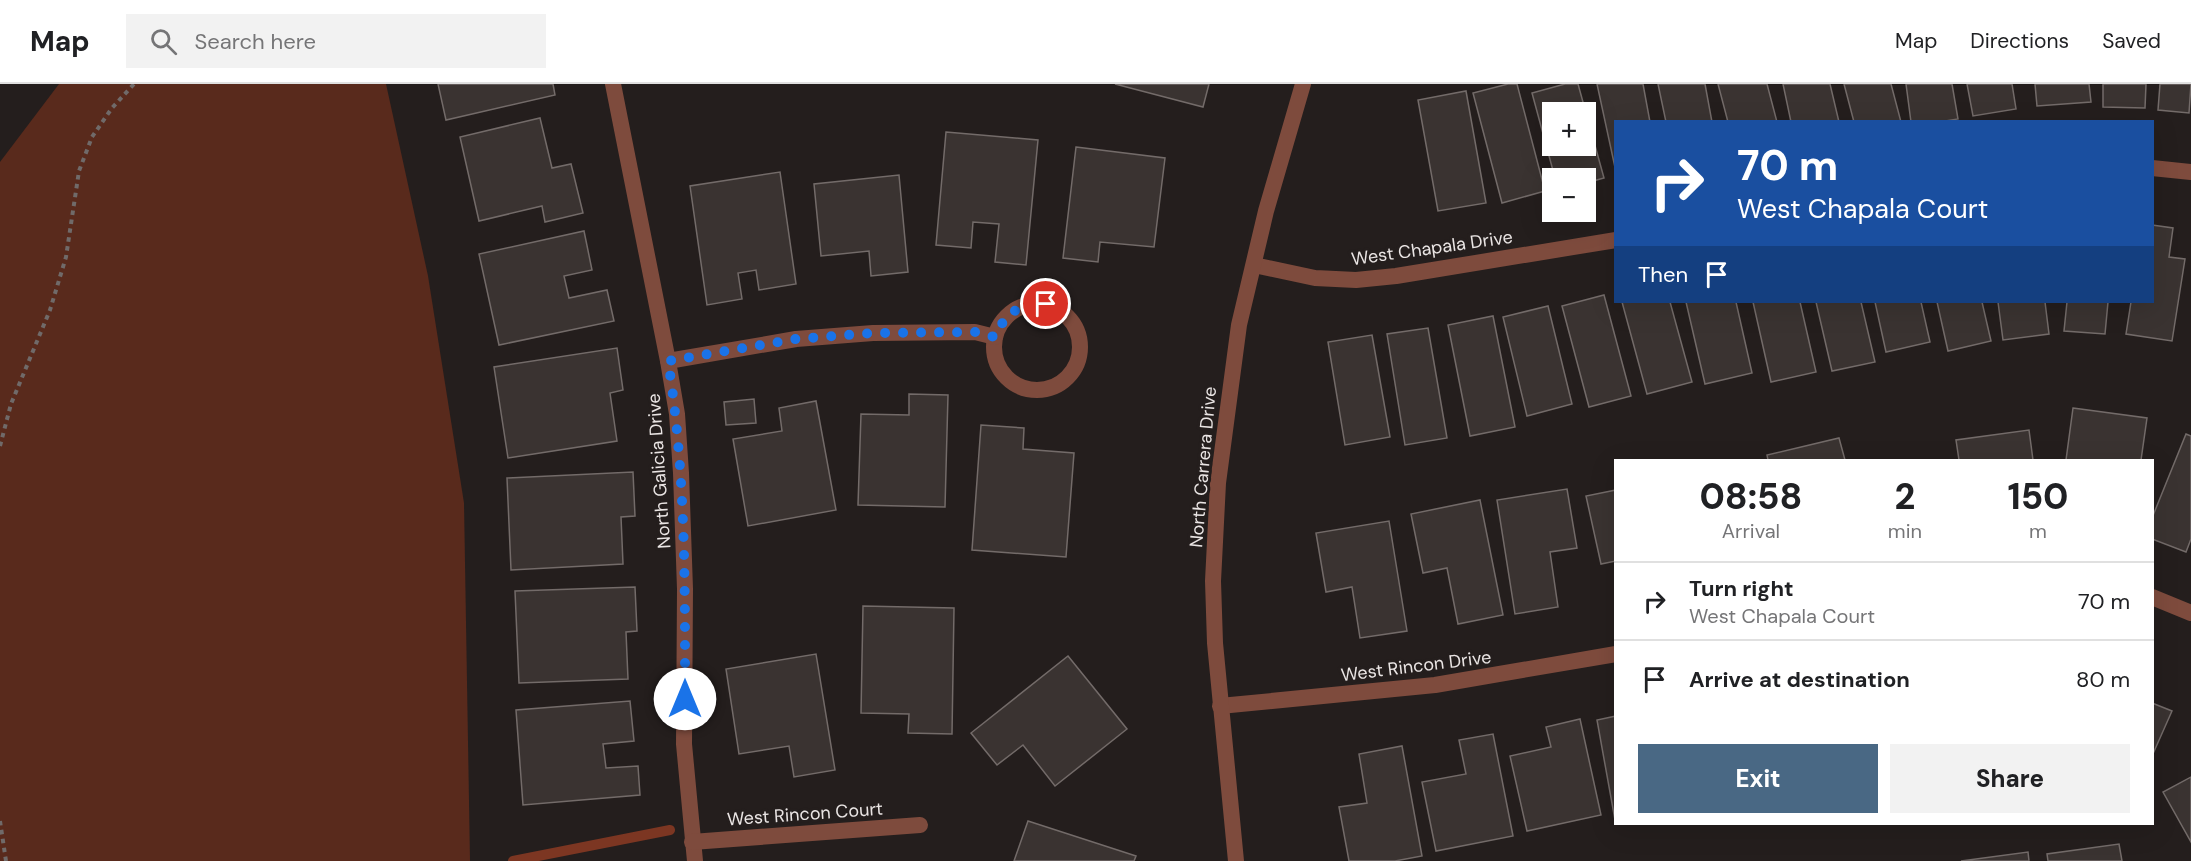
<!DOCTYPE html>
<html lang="en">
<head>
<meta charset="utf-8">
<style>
  :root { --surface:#fff; --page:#f2f2f2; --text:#202124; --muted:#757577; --line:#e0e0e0; --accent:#496884 }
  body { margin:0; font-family:"DM Sans",sans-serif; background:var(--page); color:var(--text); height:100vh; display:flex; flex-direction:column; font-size:22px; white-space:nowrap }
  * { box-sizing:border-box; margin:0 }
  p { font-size:20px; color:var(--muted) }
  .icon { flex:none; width:33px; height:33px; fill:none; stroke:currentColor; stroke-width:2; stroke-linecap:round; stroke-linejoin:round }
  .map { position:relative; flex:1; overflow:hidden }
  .drawer { position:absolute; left:1614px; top:375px; width:540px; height:366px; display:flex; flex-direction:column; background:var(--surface); border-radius:0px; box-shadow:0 6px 24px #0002 }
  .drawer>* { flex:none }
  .top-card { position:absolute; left:1614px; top:36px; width:540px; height:183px; border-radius:0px; box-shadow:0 6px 24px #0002; background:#1a4fa0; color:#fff; overflow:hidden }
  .controls { position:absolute; left:1542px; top:18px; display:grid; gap:12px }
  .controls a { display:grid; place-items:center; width:54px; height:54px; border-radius:0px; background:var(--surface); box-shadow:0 6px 24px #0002; font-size:30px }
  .pin { position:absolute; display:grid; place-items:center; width:51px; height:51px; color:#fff; margin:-26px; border:3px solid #fff; border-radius:50%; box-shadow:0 2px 6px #0007 }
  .me { position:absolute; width:66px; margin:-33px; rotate:0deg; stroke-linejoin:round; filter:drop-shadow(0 0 4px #0008) }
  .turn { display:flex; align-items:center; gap:21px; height:126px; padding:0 24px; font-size:27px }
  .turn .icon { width:78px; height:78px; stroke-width:2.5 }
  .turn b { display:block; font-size:42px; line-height:51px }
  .then { display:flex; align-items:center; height:57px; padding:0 24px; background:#0003; gap:12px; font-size:22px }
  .eta { display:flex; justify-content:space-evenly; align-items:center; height:102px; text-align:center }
  .eta b { font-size:36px; font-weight:800; line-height:42px }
  .cta { display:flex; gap:12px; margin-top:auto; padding:12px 24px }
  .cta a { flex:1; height:69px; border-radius:0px; background:var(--accent); color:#fff; font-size:24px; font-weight:800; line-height:69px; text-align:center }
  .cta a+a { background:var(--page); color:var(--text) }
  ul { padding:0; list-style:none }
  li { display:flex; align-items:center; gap:18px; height:78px; padding:0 24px; border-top:2px solid var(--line) }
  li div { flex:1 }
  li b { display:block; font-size:22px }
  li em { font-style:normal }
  header { display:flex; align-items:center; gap:36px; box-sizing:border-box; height:84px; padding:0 30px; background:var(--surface); border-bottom:2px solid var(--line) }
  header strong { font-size:28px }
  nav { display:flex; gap:33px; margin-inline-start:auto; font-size:21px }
  .search { width:420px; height:54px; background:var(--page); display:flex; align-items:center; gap:15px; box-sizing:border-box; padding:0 21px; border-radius:0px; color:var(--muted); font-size:22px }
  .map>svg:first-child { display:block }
</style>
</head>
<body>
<header>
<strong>Map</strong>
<div class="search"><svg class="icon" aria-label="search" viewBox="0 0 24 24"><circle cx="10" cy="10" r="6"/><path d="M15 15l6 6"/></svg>Search here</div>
<nav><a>Map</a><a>Directions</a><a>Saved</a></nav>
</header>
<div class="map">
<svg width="2191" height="777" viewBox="0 0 2191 777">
  <rect width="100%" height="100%" fill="#241e1d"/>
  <polygon fill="#592a1c" points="59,0 386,0 428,192 464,419 470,777 0,777 0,78"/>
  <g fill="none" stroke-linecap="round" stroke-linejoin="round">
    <polyline stroke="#7c3622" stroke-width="10" points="513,777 670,746"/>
  </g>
  <g fill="#3a3331" stroke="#736b69" stroke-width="1.5" fill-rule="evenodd">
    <polygon points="438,0 553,0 555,11 446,36"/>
    <polygon points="1115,0 1209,0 1203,23"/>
    <polygon points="1508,0 1517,0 1545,107 1502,119 1473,9"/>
    <path d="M1565,0H1578L1604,94L1586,99V94H1555L1532,9ZM1552,28H1586V62H1552Z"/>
    <polygon points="1597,0 1643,0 1650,38 1616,38 1616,88"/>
    <polygon points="1658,0 1705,0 1712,38 1666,38"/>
    <polygon points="1718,0 1767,0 1777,38 1728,38"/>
    <polygon points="1783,0 1830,0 1839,38 1791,38"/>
    <polygon points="1844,0 1891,0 1901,38 1854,38"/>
    <polygon points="1906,0 1952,0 1958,35 1939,38 1911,38"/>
    <polygon points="1967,0 2012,0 2016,25 1973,32"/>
    <polygon points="2035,0 2089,0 2091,18 2037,22"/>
    <polygon points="2103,0 2146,0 2145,24 2103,23"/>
    <polygon points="2160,0 2191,0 2189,29 2158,26"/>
    <polygon points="1466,7 1486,119 1438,127 1418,16"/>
    <polygon points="540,34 552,84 571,80 583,129 545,138 542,122 479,137 460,53"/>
    <polygon points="946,48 1038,56 1026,181 995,178 999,140 973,138 971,164 936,161"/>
    <polygon points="1076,63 1165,74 1154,163 1100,158 1098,178 1063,174"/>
    <polygon points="780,88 796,200 759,206 756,186 738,189 742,215 707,221 690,102"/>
    <polygon points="899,91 908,188 871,192 869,167 821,172 814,100"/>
    <polygon points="2152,141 2173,144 2169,173 2185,175 2172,257 2126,250 2131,218 2152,218"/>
    <polygon points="584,147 592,186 564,192 569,214 607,206 614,237 499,261 479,170"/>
    <polygon points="1604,211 1631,312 1589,323 1562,222"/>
    <polygon points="1622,218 1670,218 1692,298 1647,310"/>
    <polygon points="1686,218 1736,218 1752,289 1705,300"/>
    <polygon points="1753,218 1800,218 1816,288 1771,298"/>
    <polygon points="1816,218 1861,218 1875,278 1832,287"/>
    <polygon points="1875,218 1921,218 1930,258 1886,268"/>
    <polygon points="1937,218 1982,218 1991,257 1948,267"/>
    <polygon points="1998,218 2045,218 2049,250 2003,256"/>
    <polygon points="2067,218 2108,218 2105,250 2064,247"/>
    <polygon points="1548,222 1572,320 1527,332 1503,233"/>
    <polygon points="1493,232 1515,343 1470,352 1448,241"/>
    <polygon points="1428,244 1447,354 1405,361 1387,250"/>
    <polygon points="1372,251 1390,353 1345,361 1328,258"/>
    <polygon points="617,264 623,306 610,309 617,357 508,374 494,283"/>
    <polygon points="909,310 948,311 945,423 858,421 861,330 909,331"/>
    <polygon points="754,315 756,339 726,341 724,318"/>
    <polygon points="816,317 836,426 748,442 733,355 782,347 779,324"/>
    <polygon points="2073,324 2147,334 2141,376 2066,376"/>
    <polygon points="981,341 1024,344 1023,365 1074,369 1066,473 972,466"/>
    <polygon points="2029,346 2033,376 1959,376 1956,356"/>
    <polygon points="2186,350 2191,352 2191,455 2186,468 2152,455 2152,434"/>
    <polygon points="1839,354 1845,376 1768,376 1767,371"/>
    <polygon points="633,388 635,432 621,433 623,480 511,486 507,394"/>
    <polygon points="1567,405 1577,464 1550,468 1558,523 1515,530 1497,416"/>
    <polygon points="1616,406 1616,477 1601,480 1586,412"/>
    <polygon points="1480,416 1503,531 1458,540 1447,484 1423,489 1411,430"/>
    <polygon points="1389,437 1407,547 1360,554 1352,503 1326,508 1316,449"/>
    <polygon points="635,503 637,547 626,548 628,595 519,599 515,507"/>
    <polygon points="863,522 954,524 952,650 908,649 909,630 861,629"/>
    <polygon points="816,570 835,686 794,693 789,662 739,670 726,585"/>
    <polygon points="1068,572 1127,645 1055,702 1023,661 997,681 971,649"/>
    <polygon points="630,617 634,657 603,660 606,684 638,682 640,711 523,721 516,626"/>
    <polygon points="2152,619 2172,627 2152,672"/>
    <polygon points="1616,632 1616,736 1615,736 1597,636"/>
    <polygon points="1580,635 1601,731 1527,747 1510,672 1551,663 1546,643"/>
    <polygon points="1493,650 1513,752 1436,767 1422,698 1466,690 1459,656"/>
    <polygon points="1402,662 1422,772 1395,777 1349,777 1339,723 1367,719 1359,670"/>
    <polygon points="2191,693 2191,758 2163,708"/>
    <polygon points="1028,737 1136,772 1134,777 1014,777"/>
    <polygon points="2119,760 2122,777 2048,777 2047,770"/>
    <polygon points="2028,768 2029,777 1961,777"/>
  </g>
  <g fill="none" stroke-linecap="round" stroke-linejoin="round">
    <g stroke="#706a69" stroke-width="4" stroke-dasharray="4.5 4.5" stroke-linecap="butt">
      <polyline points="0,362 11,320 50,226 66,173 79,87 92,53 112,24 134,0"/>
      <polyline points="0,737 6,777"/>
    </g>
    <g stroke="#7e4b3d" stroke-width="16">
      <polyline points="613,0 668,277 677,330 681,389 685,505 684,660 695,777"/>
      <polyline points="2152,84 2191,88"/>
      <polyline points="1254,181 1315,194 1356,196 1396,192 1616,156"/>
      <circle cx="1037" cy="263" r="43"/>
      <polyline points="668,277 796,255 873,249 975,248 995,253"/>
      <polyline points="2152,513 2191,529"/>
      <polyline points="1220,622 1435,601 1616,570"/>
      <polyline points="692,758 920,741"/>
    </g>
    <polyline stroke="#7e4b3d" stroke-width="16" points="1236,777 1215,559 1213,497 1218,399 1239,241 1266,127 1303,0"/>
  </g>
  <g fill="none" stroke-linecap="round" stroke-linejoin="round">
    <path stroke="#1a73e8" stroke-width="10" stroke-dasharray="0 18" d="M685,615C685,502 686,389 668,277L796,255L873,249L975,248L995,253C1005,229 1020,219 1046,220"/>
  </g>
  <g text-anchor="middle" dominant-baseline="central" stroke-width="6" stroke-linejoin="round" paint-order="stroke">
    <g font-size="18" fill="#eae5e4" stroke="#241e1d">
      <text transform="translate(1432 164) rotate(-8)">West Chapala Drive</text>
      <text transform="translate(1203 383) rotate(-85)">North Carrera Drive</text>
      <text transform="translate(659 387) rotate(-94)">North Galicia Drive</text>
      <text transform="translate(1416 582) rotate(-7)">West Rincon Drive</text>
      <text transform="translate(805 730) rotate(-4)">West Rincon Court</text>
    </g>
  </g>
</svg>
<div class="controls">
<a>+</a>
<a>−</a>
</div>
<div class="pin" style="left:1046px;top:220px;background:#d93025"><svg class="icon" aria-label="arrive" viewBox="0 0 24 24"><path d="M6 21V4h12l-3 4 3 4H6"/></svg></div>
<svg class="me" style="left:685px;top:615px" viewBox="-20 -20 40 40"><circle r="19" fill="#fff"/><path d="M0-13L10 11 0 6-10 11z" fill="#1a73e8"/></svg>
<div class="top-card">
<div class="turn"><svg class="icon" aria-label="right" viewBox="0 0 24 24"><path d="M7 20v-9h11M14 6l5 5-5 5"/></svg><div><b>70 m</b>West Chapala Court</div></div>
<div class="then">Then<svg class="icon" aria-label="arrive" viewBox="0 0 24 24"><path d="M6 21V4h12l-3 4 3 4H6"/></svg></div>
</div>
<section class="drawer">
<div class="eta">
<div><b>08:58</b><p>Arrival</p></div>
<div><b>2</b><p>min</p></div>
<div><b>150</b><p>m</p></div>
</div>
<ul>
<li><svg class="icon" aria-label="right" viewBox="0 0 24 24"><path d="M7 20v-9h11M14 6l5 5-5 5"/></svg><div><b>Turn right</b><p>West Chapala Court</p></div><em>70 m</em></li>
<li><svg class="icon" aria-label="arrive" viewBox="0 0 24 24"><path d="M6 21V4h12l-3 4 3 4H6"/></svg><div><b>Arrive at destination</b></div><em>80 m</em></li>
</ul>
<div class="cta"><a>Exit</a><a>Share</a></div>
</section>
</div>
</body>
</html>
